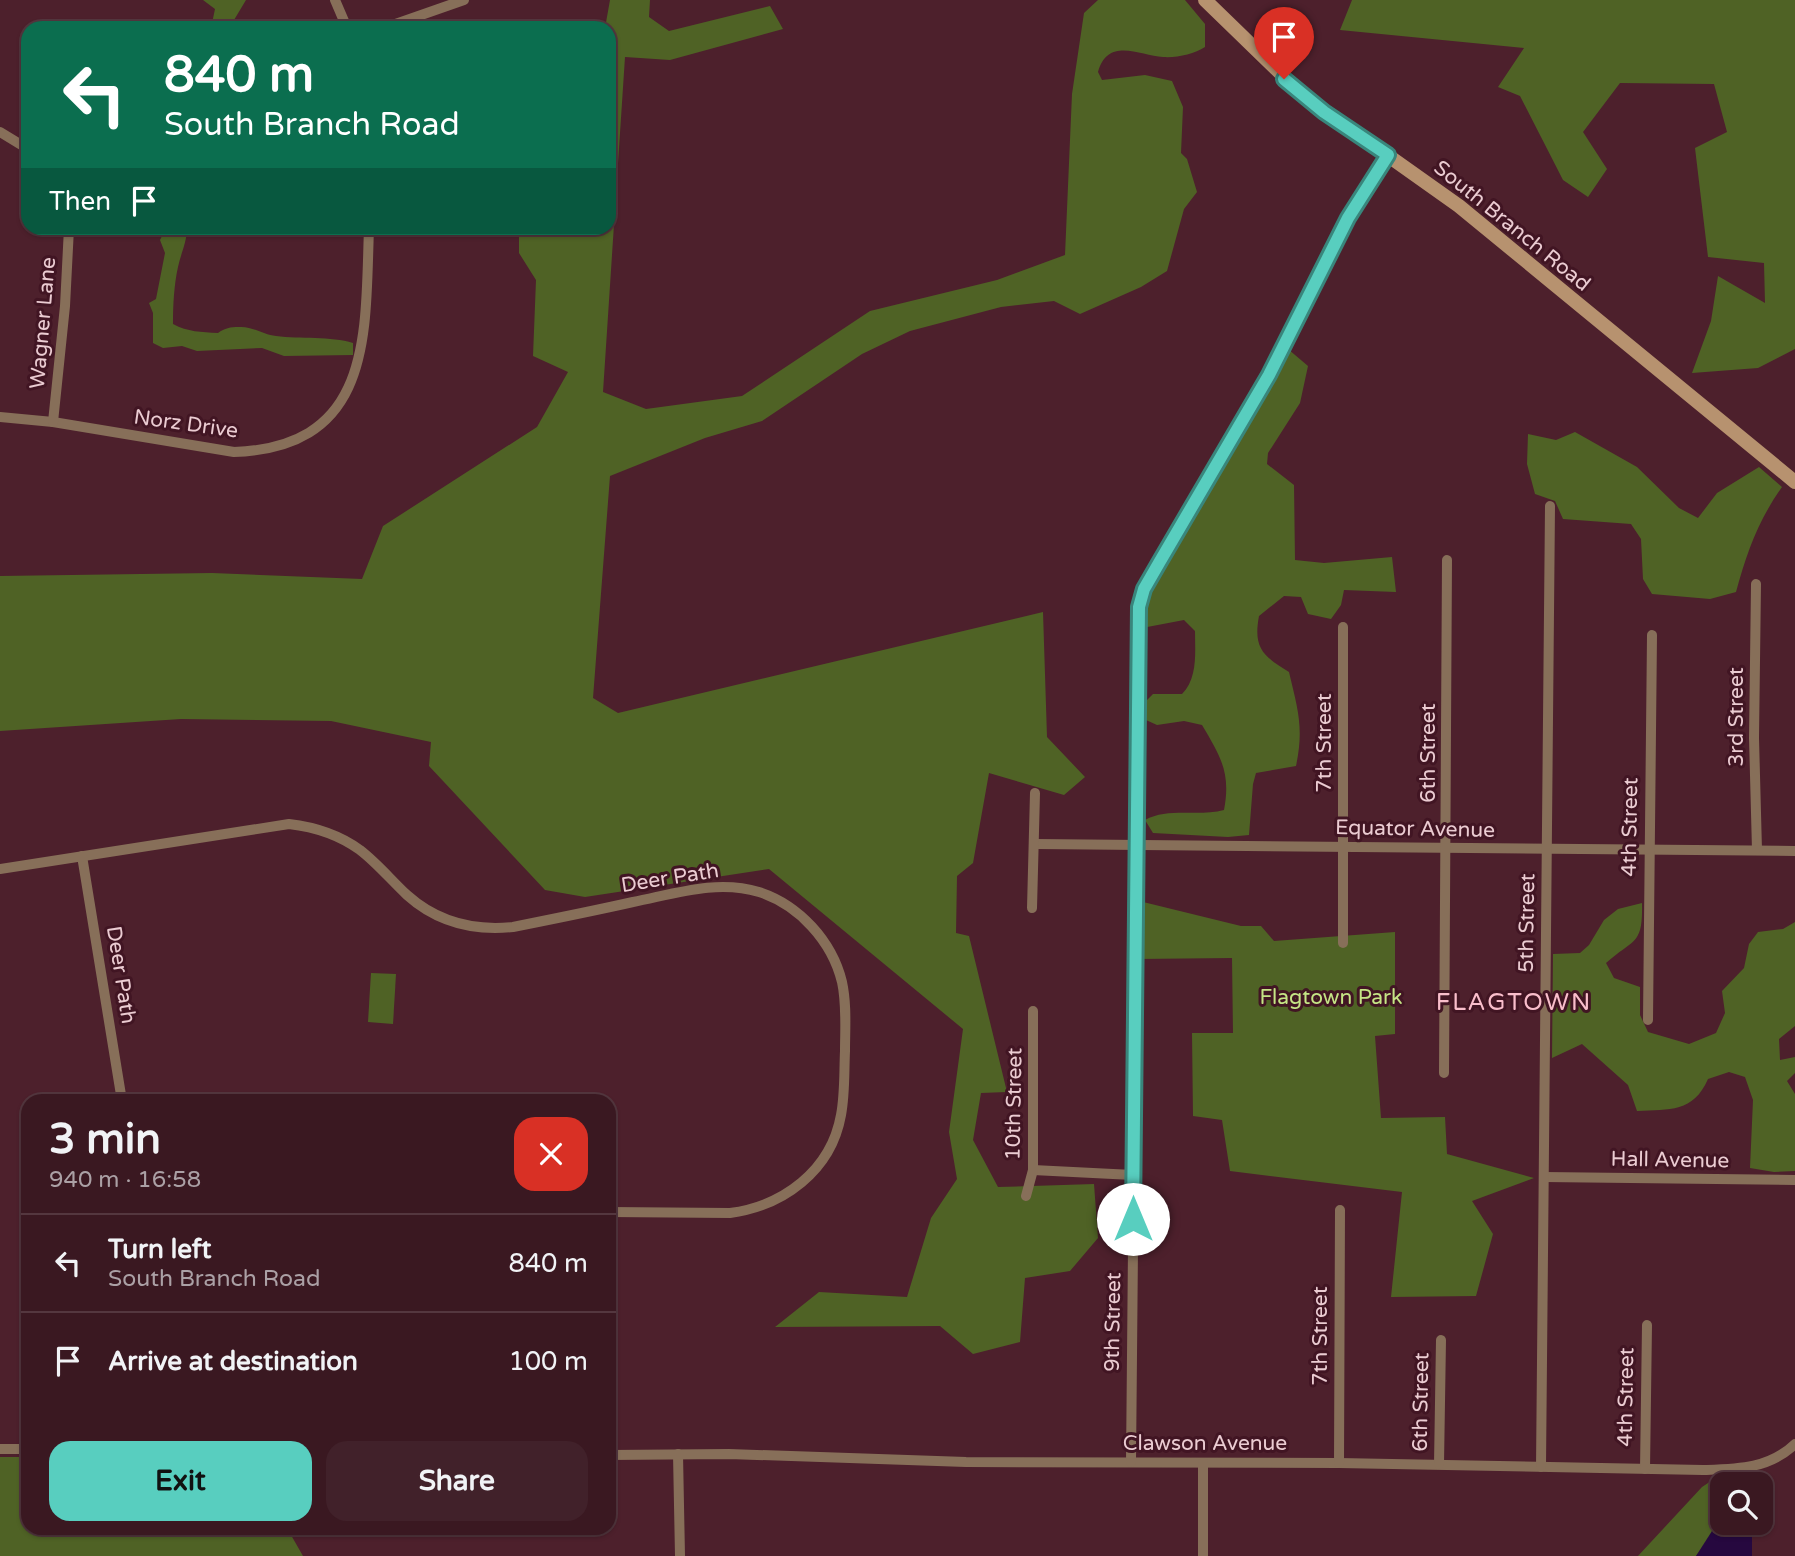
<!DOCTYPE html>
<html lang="en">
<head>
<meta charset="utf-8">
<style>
  :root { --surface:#3a1821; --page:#41212a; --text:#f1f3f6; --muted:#aba0a5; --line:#54373f; --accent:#58cebf }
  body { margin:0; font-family:"Varela Round",sans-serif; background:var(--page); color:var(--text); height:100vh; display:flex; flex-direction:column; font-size:26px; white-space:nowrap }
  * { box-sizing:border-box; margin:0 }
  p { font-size:23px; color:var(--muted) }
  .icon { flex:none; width:38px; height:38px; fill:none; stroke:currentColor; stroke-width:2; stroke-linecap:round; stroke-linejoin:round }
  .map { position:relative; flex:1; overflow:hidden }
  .drawer { position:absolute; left:21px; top:1094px; width:595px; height:441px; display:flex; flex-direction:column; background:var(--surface); border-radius:21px; box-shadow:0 2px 5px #0004,0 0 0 2px var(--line) }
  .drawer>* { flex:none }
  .guide { position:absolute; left:21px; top:21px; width:595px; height:214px; border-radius:21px; box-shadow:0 2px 5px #0004,0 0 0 2px var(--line); background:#0b6e4f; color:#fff; overflow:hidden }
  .controls { position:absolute; left:1710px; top:1472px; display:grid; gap:14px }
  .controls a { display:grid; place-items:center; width:63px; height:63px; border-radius:14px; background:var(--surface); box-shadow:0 2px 5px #0004,0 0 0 2px var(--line); font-size:35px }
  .pin { position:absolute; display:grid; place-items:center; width:60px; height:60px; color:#fff; margin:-72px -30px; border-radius:50% 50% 50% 0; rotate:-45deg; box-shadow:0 0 7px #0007 }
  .pin .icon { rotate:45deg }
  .me { position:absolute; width:77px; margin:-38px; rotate:0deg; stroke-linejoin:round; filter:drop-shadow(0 0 5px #0008) }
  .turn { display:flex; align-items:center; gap:24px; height:147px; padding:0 28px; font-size:32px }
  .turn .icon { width:91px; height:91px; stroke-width:2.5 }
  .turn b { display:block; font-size:49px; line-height:60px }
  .then { display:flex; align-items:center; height:66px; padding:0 28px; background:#0003; gap:14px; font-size:26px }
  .round { display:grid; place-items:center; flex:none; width:74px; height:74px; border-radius:21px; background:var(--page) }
  .overview { display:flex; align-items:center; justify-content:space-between; height:119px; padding:0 28px }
  h1 { font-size:42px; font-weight:700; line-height:52px }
  .primary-button { display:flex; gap:14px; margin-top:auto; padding:14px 28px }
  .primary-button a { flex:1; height:80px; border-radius:21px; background:var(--accent); color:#111; font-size:28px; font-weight:700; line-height:80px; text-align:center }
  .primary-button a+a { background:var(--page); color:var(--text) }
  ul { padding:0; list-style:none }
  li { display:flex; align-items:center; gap:21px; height:98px; padding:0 28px; border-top:2px solid var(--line) }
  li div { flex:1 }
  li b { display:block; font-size:26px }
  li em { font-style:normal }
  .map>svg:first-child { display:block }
</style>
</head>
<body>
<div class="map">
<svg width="1795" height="1556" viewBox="0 0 1795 1556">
  <rect width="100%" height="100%" fill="#4d202c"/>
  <g fill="#4f6225">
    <polygon points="203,0 246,0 234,20 234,28 211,28 215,9"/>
    <path d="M610,0H650L649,17L669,31L770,6L783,29L670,60L625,57L603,392L646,409L742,396L870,311L997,280L1065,255L1072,94L1084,13L1098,0H1185L1205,24V47C1194,54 1177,58 1163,57C1141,56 1108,36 1098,72L1102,80L1145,75L1172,81L1183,107L1181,153L1187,159L1197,192L1184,209L1167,271L1141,287L1080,314L1054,301L1001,307L910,331L862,354L762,421L705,438L610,476L593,698L618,713L1043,612L1047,737L1085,777L1064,795L989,773L973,863L957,876L956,933L969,936L1007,1092L981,1093L973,1140L998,1187L1094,1184L1098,1238L1070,1271L1025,1278L1020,1342L973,1354L940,1326L775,1327L819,1292L907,1297L931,1218L957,1179L949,1132L963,1029L769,869L585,897L545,890L429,766L431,742L331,721L181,719L0,731V576L212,573L362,579L383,526L537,427L568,372L533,356L536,280L519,253V228H609V28H605Z"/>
    <polygon points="1352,0 1795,0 1795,349 1758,368 1692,373 1711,321 1718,276 1765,303 1764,263 1708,257 1695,148 1727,132 1714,84 1620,83 1583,132 1607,169 1588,197 1563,180 1520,96 1498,87 1524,48 1340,30"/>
    <path d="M166,228H187C187,242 181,253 178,267C174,285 173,305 173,324C188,332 201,332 218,333C225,328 230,327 239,327C253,326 263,335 276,336C300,339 331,336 353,343V355L284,356L262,348L197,351L182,346L163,348L153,343V313L149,303L156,299L165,253L160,240Z"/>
    <path d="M1288,349L1308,366L1300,403L1268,453L1267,464L1294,485L1295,560L1324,563L1392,557L1396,592L1344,590L1341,605L1331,619L1308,614L1301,597L1284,596L1259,616C1253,648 1263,656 1289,672C1298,710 1304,728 1296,766L1256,773L1253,784L1249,835L1228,837L1153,833L1145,820C1168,807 1199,817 1224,810C1231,773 1221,757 1202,725L1184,721L1157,725L1146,720L1144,703L1153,694H1182C1198,678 1195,652 1195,631L1184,620L1142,628L1143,607L1149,587Z"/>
    <path d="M1575,432L1637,467L1679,508L1698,518L1717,493L1759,467L1782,487C1758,521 1747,552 1736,592L1710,599L1652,594L1643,579L1641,539L1631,524L1563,519L1555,501L1535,494L1527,464L1528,434L1556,440Z"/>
    <polygon points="1135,900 1241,926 1261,926 1274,941 1395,932 1395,1034 1375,1036 1381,1118 1445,1117 1447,1154 1534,1178 1472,1201 1493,1234 1476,1296 1391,1297 1402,1192 1230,1171 1222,1120 1193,1116 1192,1033 1233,1033 1232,958 1137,959"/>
    <path d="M1642,903C1643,946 1634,938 1606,963L1614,978L1640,987V1015L1648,1032L1689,1044L1716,1033L1725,1013L1722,991L1744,968L1749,944L1758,932L1783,929L1795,922V1026L1779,1039L1780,1060L1795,1057V1073L1787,1081L1795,1094V1171L1774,1172L1750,1168L1753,1100L1745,1077L1729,1072L1708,1079C1693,1113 1670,1109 1637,1111L1628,1085L1582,1044L1552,1058L1553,954L1580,953L1589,945L1604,920L1618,909Z"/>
    <polygon points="371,973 396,974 393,1024 368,1022"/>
    <polygon points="0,1457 28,1457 28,1528 287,1528 303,1556 0,1556"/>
    <polygon points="1758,1473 1753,1484 1722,1484 1722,1522 1696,1556 1638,1556 1702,1487 1717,1477"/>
  </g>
  <polygon fill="#26083f" points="1722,1521 1752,1523 1752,1556 1696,1556 1712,1531"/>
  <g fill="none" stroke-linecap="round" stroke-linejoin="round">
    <g stroke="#876f59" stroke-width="10">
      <polyline points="335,0 347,28"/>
      <polyline points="384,28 464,0"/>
      <polyline points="0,132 28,149"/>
      <path d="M0,417L53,422L234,452C374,447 365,333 369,228"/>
      <polyline points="53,422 65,306 69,228"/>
      <polyline points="1756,584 1754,738 1757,850"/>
      <polyline points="1035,844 1795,851"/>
      <polyline points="82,856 122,1101"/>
      <path d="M0,869L289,824C315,827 338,834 360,850C377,863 391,880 407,895C437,922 474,931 513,927C553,919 593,911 633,902C674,894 717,879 759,892C799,905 832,941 842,982C847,1005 845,1029 845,1051C844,1073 845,1094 841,1115C831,1171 783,1206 730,1213L609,1212"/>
      <polyline points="1032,908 1035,793"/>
      <polyline points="1343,943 1343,627"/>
      <polyline points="1648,1020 1652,635"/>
      <polyline points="1444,1073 1447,560"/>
      <polyline points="1033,1170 1133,1175"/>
      <polyline points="1544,1177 1795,1180"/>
      <polyline points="1026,1196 1033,1170 1033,1011"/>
      <polyline points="0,1449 28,1449"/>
      <polyline points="678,1454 680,1556"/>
      <path d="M609,1455L729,1454L966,1462L1339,1463L1703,1470C1737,1469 1769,1469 1795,1444"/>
      <polyline points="1131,1462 1139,607 1144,589 1159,563 1269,375 1348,218 1388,155"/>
      <polyline points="1339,1463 1340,1210"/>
      <polyline points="1439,1464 1441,1340"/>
      <polyline points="1541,1467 1550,506"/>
      <polyline points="1645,1469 1647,1325"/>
      <polyline points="1203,1556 1203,1463"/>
    </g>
    <polyline stroke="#b7926f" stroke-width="14" points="1205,0 1304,96 1459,206 1795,482"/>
  </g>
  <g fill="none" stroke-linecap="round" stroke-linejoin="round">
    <defs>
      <polyline id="route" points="1133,1219 1139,607 1144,589 1159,563 1269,375 1348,218 1388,155 1324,112 1284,79"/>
    </defs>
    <use href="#route" stroke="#39867c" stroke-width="18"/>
    <use href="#route" stroke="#58cebf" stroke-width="12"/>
  </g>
  <g text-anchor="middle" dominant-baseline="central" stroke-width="6" stroke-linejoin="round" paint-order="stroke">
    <g font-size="21" fill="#ebccd2" stroke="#411523">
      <text transform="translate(1512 226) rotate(39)">South Branch Road</text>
      <text transform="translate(43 323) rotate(-85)">Wagner Lane</text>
      <text transform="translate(186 424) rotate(8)">Norz Drive</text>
      <text transform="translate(1736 717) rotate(-90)">3rd Street</text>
      <text transform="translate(1324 743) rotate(-90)">7th Street</text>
      <text transform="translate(1428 753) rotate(-90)">6th Street</text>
      <text transform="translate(1630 827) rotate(-89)">4th Street</text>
      <text transform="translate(1415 829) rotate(1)">Equator Avenue</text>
      <text transform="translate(670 878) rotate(-9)">Deer Path</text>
      <text transform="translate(1527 923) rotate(-89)">5th Street</text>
      <text transform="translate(121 975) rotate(81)">Deer Path</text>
      <text transform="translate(1014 1104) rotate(-89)">10th Street</text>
      <text transform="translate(1670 1160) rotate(1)">Hall Avenue</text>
      <text transform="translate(1113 1322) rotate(-89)">9th Street</text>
      <text transform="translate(1320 1336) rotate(-90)">7th Street</text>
      <text transform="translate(1626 1397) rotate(-89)">4th Street</text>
      <text transform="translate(1421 1402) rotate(-89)">6th Street</text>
      <text x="1205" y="1443">Clawson Avenue</text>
    </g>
    <g font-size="21" fill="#c5e585" stroke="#411523">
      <text x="1331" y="997">Flagtown Park</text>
    </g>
    <g font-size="24" letter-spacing="2" fill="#f9becb" stroke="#411523">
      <text x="1514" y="1002">FLAGTOWN</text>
    </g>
  </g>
</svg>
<div class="controls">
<a><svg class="icon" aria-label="search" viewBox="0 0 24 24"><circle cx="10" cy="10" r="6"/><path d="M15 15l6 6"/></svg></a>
</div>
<div class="pin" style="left:1284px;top:79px;background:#d93025"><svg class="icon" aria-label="arrive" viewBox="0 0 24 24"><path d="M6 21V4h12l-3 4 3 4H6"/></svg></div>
<svg class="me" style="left:1133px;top:1219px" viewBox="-20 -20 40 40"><circle r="19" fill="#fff"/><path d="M0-13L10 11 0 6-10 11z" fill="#58cebf"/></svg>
<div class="guide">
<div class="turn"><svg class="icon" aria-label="left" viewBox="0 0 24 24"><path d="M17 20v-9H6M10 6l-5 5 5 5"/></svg><div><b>840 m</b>South Branch Road</div></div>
<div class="then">Then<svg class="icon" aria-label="arrive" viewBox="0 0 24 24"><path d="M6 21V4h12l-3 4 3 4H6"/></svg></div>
</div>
<section class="drawer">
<div class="overview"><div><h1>3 min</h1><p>940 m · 16:58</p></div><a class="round" style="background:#d93025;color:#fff"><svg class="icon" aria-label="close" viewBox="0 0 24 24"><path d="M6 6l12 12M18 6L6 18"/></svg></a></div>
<ul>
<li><svg class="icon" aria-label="left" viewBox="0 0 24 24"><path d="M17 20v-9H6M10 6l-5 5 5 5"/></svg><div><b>Turn left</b><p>South Branch Road</p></div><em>840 m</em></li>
<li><svg class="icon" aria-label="arrive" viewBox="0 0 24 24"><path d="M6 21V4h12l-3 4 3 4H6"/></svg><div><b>Arrive at destination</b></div><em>100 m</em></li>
</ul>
<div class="primary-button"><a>Exit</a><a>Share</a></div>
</section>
</div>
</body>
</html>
